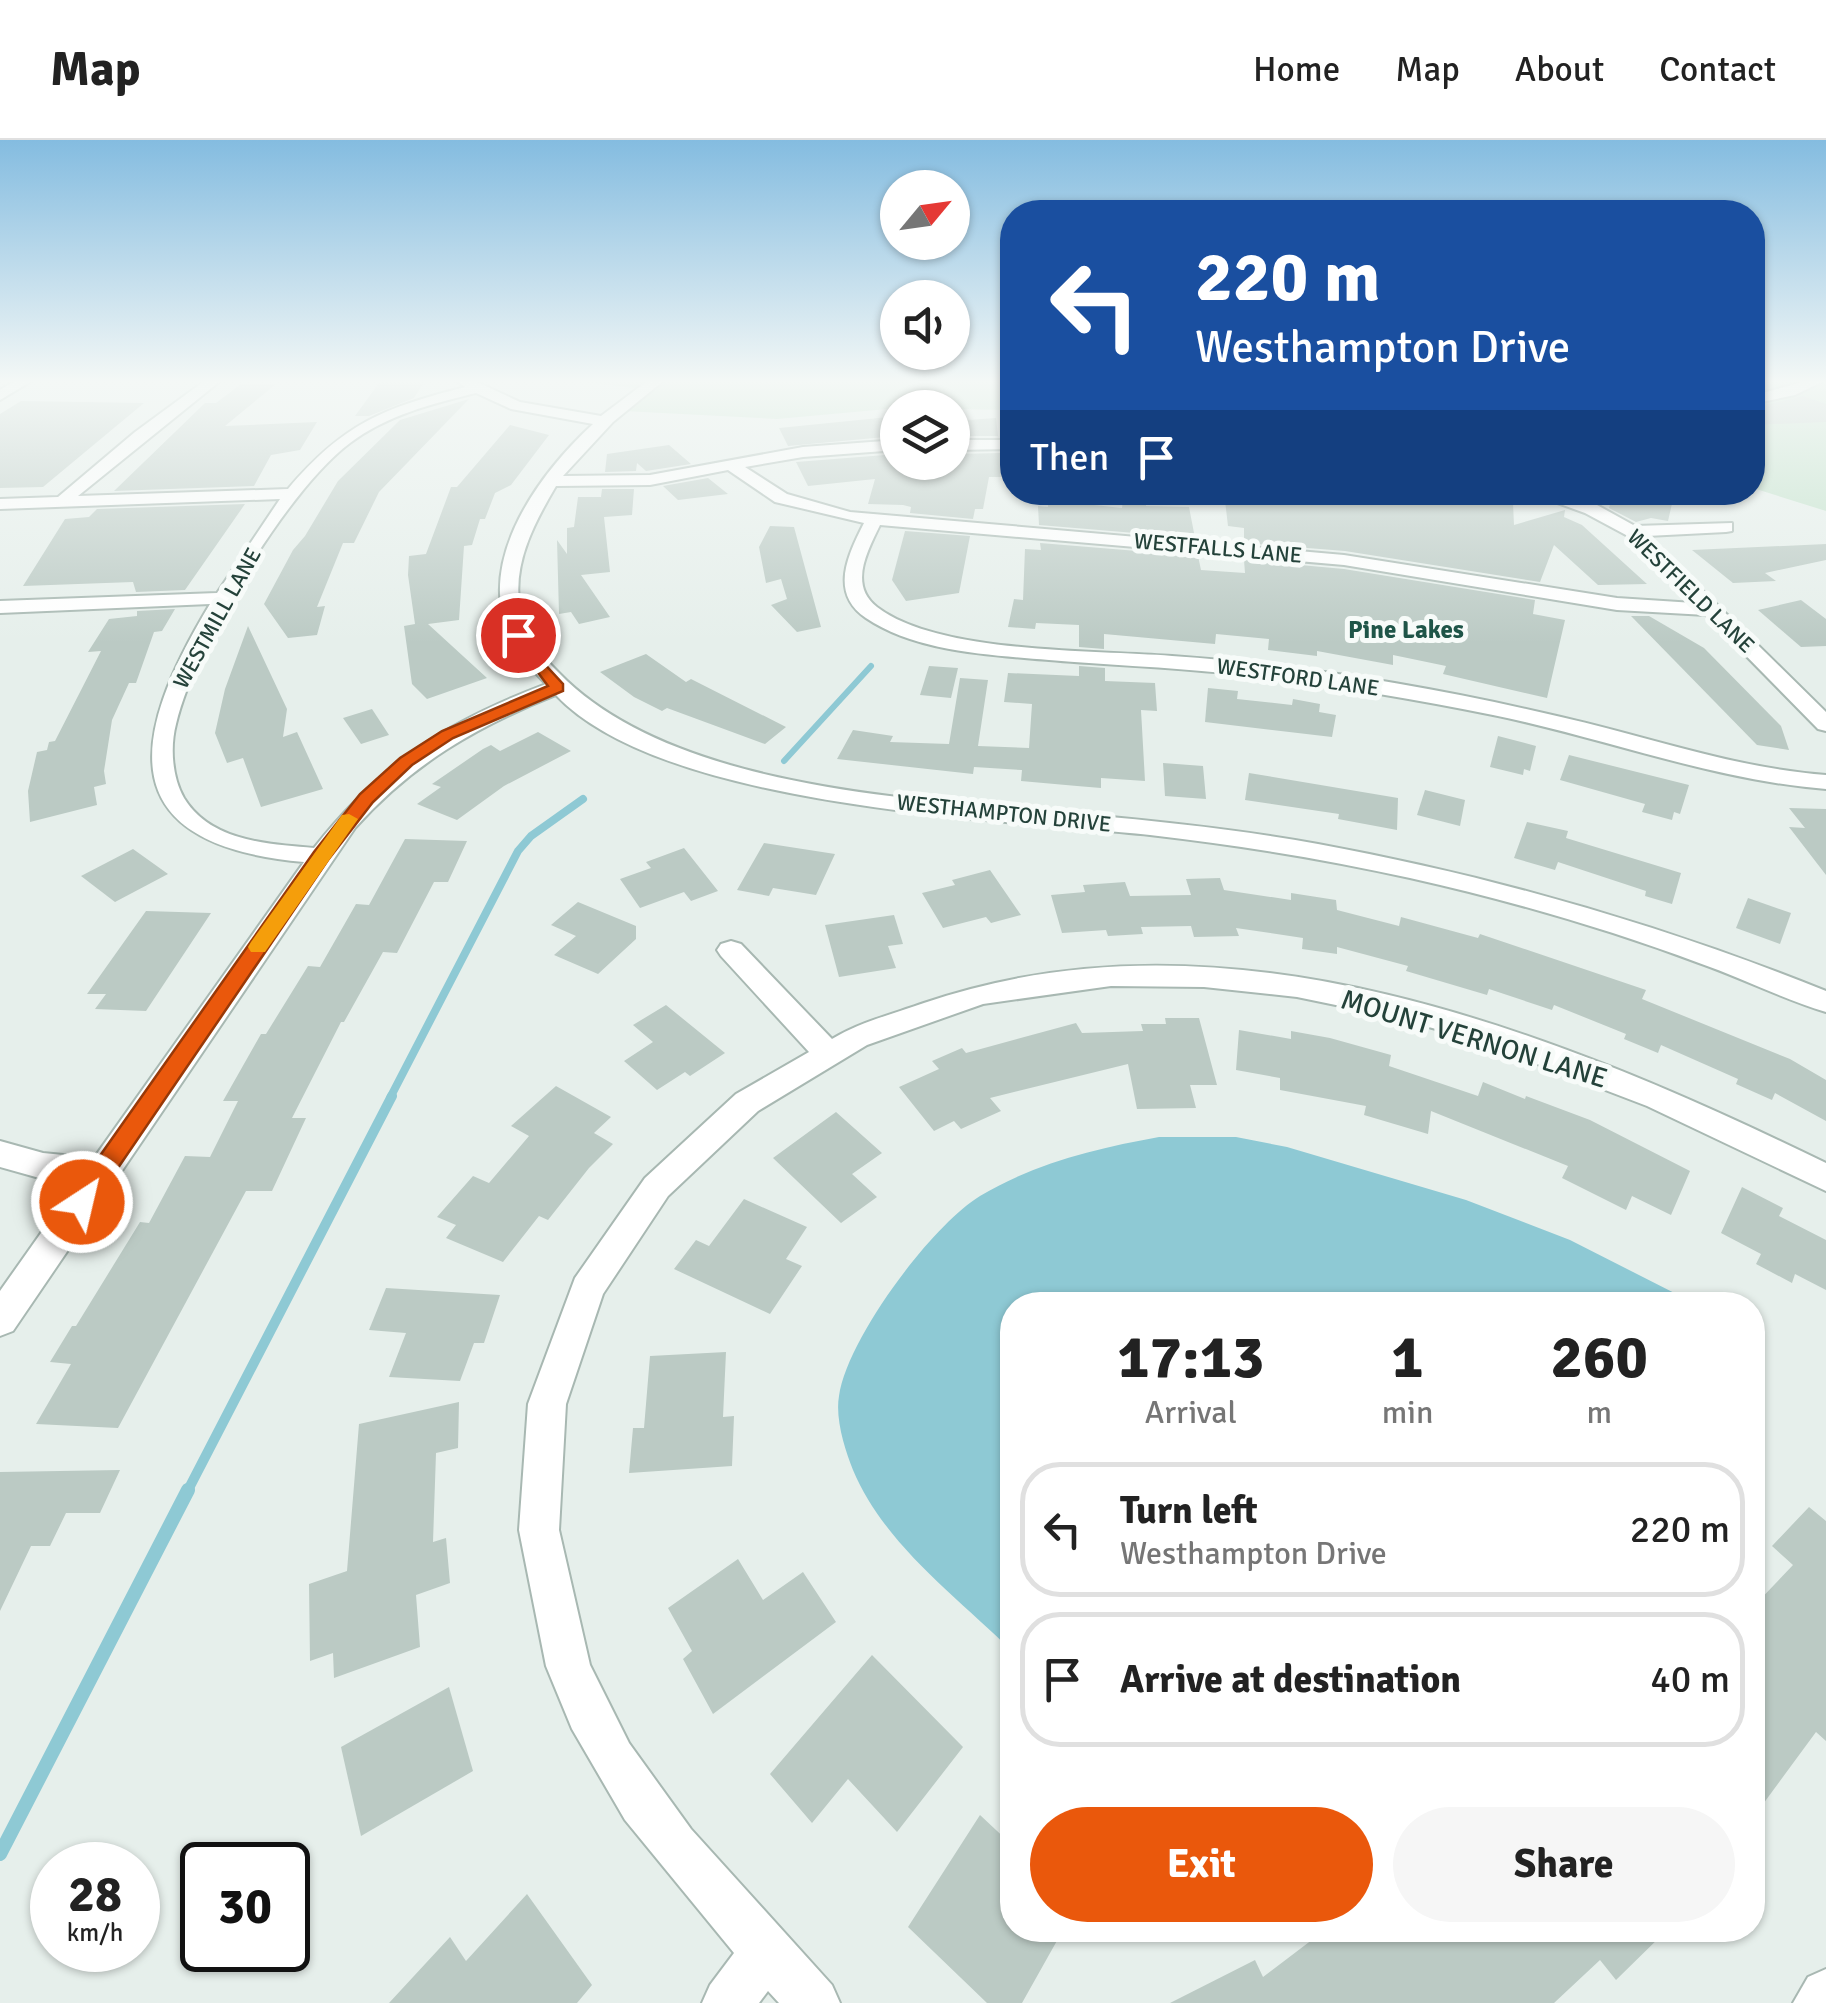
<!DOCTYPE html>
<html lang="en">
<head>
<meta charset="utf-8">
<style>
  :root { --surface:#fff; --page:#f6f6f6; --text:#222; --muted:#767676; --line:#e0e0e0; --accent:#ea580c }
  body { margin:0; font-family:Signika,sans-serif; background:var(--page); color:var(--text); height:100vh; display:flex; flex-direction:column; font-size:38px; white-space:nowrap }
  * { box-sizing:border-box; margin:0 }
  p { font-size:32px; color:var(--muted) }
  .icon { flex:none; width:55px; height:55px; fill:none; stroke:currentColor; stroke-width:2; stroke-linecap:round; stroke-linejoin:round }
  .map { position:relative; flex:1; overflow:hidden }
  .details { position:absolute; left:1000px; top:1152px; width:765px; height:650px; display:flex; flex-direction:column; background:var(--surface); border-radius:40px; box-shadow:0 2px 8px #0004 }
  .details>* { flex:none }
  .hud { position:absolute; left:1000px; top:60px; width:765px; height:305px; border-radius:40px; box-shadow:0 2px 8px #0004; background:#1a4fa0; color:#fff; overflow:hidden }
  .needle { width:65px; rotate:61deg }
  .controls { position:absolute; left:880px; top:30px; display:grid; gap:20px }
  .controls a { display:grid; place-items:center; width:90px; height:90px; border-radius:50%; background:var(--surface); box-shadow:0 2px 8px #0004; font-size:50px }
  .speed { position:absolute; left:30px; top:1702px; display:flex; gap:20px; font-size:50px; font-weight:700; text-align:center }
  .speed>* { display:grid; place-content:center; width:130px; height:130px; border-radius:50%; background:var(--surface); box-shadow:0 2px 8px #0004; line-height:1 }
  .speed small { font-size:25px; font-weight:400 }
  .speed .limit { border:5px solid #111; border-radius:15px; background:#fff; color:#111 }
  .pin { position:absolute; display:grid; place-items:center; width:85px; height:85px; color:#fff; margin:-42px; border:5px solid #fff; border-radius:50%; box-shadow:0 2px 10px #0007 }
  .me { position:absolute; width:110px; margin:-55px; rotate:35deg; stroke-linejoin:round; filter:drop-shadow(0 0 8px #0008) }
  .turn { display:flex; align-items:center; gap:35px; height:210px; padding:0 30px; font-size:45px }
  .turn .icon { width:130px; height:130px; stroke-width:2.5 }
  .turn b { display:block; font-size:70px; line-height:85px }
  .then { display:flex; align-items:center; height:95px; padding:0 30px; background:#0003; gap:20px; font-size:38px }
  .eta { display:flex; justify-content:space-evenly; align-items:center; height:170px; text-align:center }
  .eta b { font-size:60px; font-weight:700; line-height:70px }
  .button { display:flex; gap:20px; margin-top:auto; padding:20px 30px }
  .button a { flex:1; height:115px; border-radius:60px; background:var(--accent); color:#fff; font-size:40px; font-weight:700; line-height:115px; text-align:center }
  .button a+a { background:var(--page); color:var(--text) }
  ul { padding:0; list-style:none }
  li { display:flex; align-items:center; gap:30px; height:135px; margin:0 20px 15px; padding:0 10px; border:5px solid var(--line); border-radius:40px }
  li div { flex:1 }
  li b { display:block; font-size:38px }
  li em { font-style:normal }
  header { display:flex; align-items:center; gap:60px; box-sizing:border-box; height:140px; padding:0 50px; background:var(--surface); border-bottom:2px solid var(--line) }
  header strong { font-size:48px }
  nav { display:flex; gap:55px; margin-inline-start:auto; font-size:35px }
  .map>svg:first-child { display:block }
</style>
</head>
<body>
<header>
<strong>Map</strong>
<nav><a>Home</a><a>Map</a><a>About</a><a>Contact</a></nav>
</header>
<div class="map">
<svg width="1826" height="1863" viewBox="0 0 1826 1863">
  <rect width="100%" height="100%" fill="#e6efeb"/>
  <g fill="#bfe0c8">
    <polygon points="585,242 1012,242 1012,270 898,268 777,279 624,271 651,250"/>
    <polygon points="1752,242 1826,242 1826,371 1753,348"/>
  </g>
  <path fill="#8ec9d4" d="M1159,997H1236L1287,1007L1466,1060L1570,1100L1698,1165H1012V1511C956,1456 884,1404 853,1330C845,1310 835,1279 839,1256C847,1199 931,1086 980,1056C1035,1023 1098,1008 1159,997Z"/>
  <g fill="none" stroke-linecap="round" stroke-linejoin="round">
    <polyline stroke="#8ec9d4" stroke-width="6" points="784,621 871,526"/>
    <polyline stroke="#8ec9d4" stroke-width="8" points="390,958 518,711 531,696 583,659"/>
    <polyline stroke="#8ec9d4" stroke-width="10" points="187,1352 392,956"/>
    <polyline stroke="#8ec9d4" stroke-width="14" points="0,1714 188,1350"/>
  </g>
  <g fill="#bbcac4">
    <polygon points="424,242 414,258 369,276 355,276 379,243"/>
    <polygon points="241,244 276,244 225,286 317,282 300,310 271,315 254,346 114,351 205,263 216,263"/>
    <polygon points="1803,256 1826,264 1826,282 1752,285 1752,268"/>
    <polygon points="469,259 379,352 354,403 343,403 317,467 325,466 317,495 288,498 264,464 293,410 305,396 338,341 400,280"/>
    <polygon points="21,261 144,263 43,347 0,348 0,274"/>
    <polygon points="889,277 896,296 788,306 779,288"/>
    <polygon points="996,278 998,296 958,296 953,281"/>
    <polygon points="510,285 549,295 511,345 495,353 485,379 480,379 472,405 464,406 459,480 428,484 487,538 427,559 412,544 404,486 415,484 408,435 409,416 426,414 451,347 457,347"/>
    <polygon points="669,305 691,324 646,331 637,323 636,331 605,332 607,314"/>
    <polygon points="1000,313 1002,337 989,337 983,369 975,369 973,379 910,373 911,367 903,365 868,364 875,339 808,346 796,322 898,314 898,322 958,322 958,314"/>
    <polygon points="708,338 728,354 678,360 663,346"/>
    <polygon points="602,349 634,349 632,375 604,377 610,432 581,435 610,477 579,484 571,472 559,474 557,400 567,414 567,388 574,387 578,357 601,357"/>
    <polygon points="1224,352 1396,352 1426,357 1429,352 1513,363 1514,385 1565,370 1564,377 1582,385 1647,444 1598,445 1554,405 1540,442 1345,411 1244,403 1244,388 1228,386"/>
    <polygon points="1614,352 1674,355 1668,381 1651,378 1636,382 1609,368"/>
    <polygon points="1048,360 1122,368 1123,360 1146,362 1146,366 1189,367 1195,398 1039,385 1038,366 1048,367"/>
    <polygon points="245,364 185,450 136,452 133,442 23,446 65,379 89,377 97,369"/>
    <polygon points="770,386 794,387 821,487 797,492 771,465 787,459 781,439 766,443 759,407"/>
    <polygon points="905,391 970,396 959,453 906,461 892,440"/>
    <polygon points="1040,403 1198,416 1201,430 1245,433 1244,420 1344,429 1535,460 1533,474 1565,480 1547,558 1443,534 1446,526 1393,515 1393,525 1317,511 1317,516 1268,510 1269,499 1216,494 1215,504 1104,494 1104,509 1079,507 1079,485 1036,483 1035,489 1008,487 1014,459 1023,460 1025,409 1041,410"/>
    <polygon points="1826,404 1826,420 1765,433 1776,441 1733,443 1692,410"/>
    <polygon points="1801,460 1826,479 1826,506 1801,507 1758,470"/>
    <polygon points="175,469 162,491 154,492 136,543 129,543 112,580 104,631 106,644 94,647 97,665 30,682 28,651 37,612 47,610 49,602 55,601 101,511 88,512 109,479 137,476 137,471"/>
    <polygon points="1631,476 1649,476 1704,508 1781,586 1789,610 1757,605"/>
    <polygon points="248,486 287,569 283,597 297,592 323,649 261,667 243,618 227,623 215,593 225,549"/>
    <polygon points="646,514 686,542 691,539 786,587 765,604 667,568 662,571 634,557 600,532"/>
    <polygon points="929,526 958,528 951,558 920,555"/>
    <polygon points="1079,526 1105,528 1105,541 1155,543 1157,571 1141,570 1145,641 1101,638 1101,648 1077,646 1021,641 1022,630 974,627 973,634 837,619 853,590 893,596 890,602 949,604 960,538 988,540 978,606 1029,608 1032,564 1004,562 1008,533 1079,536"/>
    <polygon points="1208,548 1238,551 1237,559 1292,565 1293,559 1320,564 1319,572 1336,575 1332,597 1205,582"/>
    <polygon points="372,569 389,595 361,604 343,578"/>
    <polygon points="538,592 571,611 504,646 457,680 417,664 441,647 432,644 483,609 491,605 500,611"/>
    <polygon points="1498,596 1536,606 1530,631 1524,629 1523,635 1490,627"/>
    <polygon points="1569,615 1689,645 1680,674 1674,672 1672,680 1642,672 1645,664 1560,640"/>
    <polygon points="1163,623 1203,626 1206,659 1165,656"/>
    <polygon points="1249,633 1398,658 1397,690 1338,679 1339,674 1245,660"/>
    <polygon points="1425,650 1465,660 1460,686 1417,675"/>
    <polygon points="1789,668 1826,669 1826,735 1789,687 1805,688"/>
    <polygon points="1527,682 1568,691 1566,698 1681,733 1672,764 1645,756 1646,751 1558,722 1555,730 1514,718"/>
    <polygon points="405,699 467,701 448,742 434,742 397,813 383,812 344,882 341,882 292,978 306,978 272,1051 246,1051 118,1288 36,1284 71,1224 50,1222 72,1186 76,1186 140,1082 149,1083 185,1016 210,1017 238,961 223,961 261,894 266,894 308,826 320,827 356,764 369,765"/>
    <polygon points="764,703 835,714 816,755 773,748 769,756 737,750"/>
    <polygon points="684,708 718,751 691,761 684,752 640,768 620,739 651,728 646,722"/>
    <polygon points="133,709 168,734 115,762 81,736"/>
    <polygon points="990,730 1021,775 991,783 986,777 943,788 922,753 955,745 952,740"/>
    <polygon points="1220,738 1224,750 1291,760 1291,753 1336,760 1337,770 1399,786 1401,777 1478,798 1480,794 1646,850 1642,859 1790,919 1826,940 1826,981 1775,953 1772,960 1736,944 1738,939 1661,905 1658,913 1624,899 1626,894 1554,865 1552,870 1489,849 1487,855 1406,831 1408,826 1337,807 1337,814 1302,809 1303,798 1236,788 1239,796 1194,797 1191,786 1141,787 1143,794 1108,796 1106,790 1062,793 1051,755 1085,752 1083,745 1125,742 1130,756 1191,755 1186,739"/>
    <polygon points="1748,758 1791,773 1780,804 1736,788"/>
    <polygon points="578,762 636,786 636,799 598,834 554,815 576,796 551,785"/>
    <polygon points="146,771 211,773 146,871 95,869 106,854 87,854"/>
    <polygon points="894,775 903,804 888,806 896,828 839,837 825,785"/>
    <polygon points="666,865 725,913 690,936 685,932 657,950 624,921 653,902 633,885"/>
    <polygon points="1165,878 1199,878 1217,945 1190,945 1196,968 1137,969 1128,924 990,958 1001,971 961,989 954,981 934,991 899,947 939,929 932,921 962,908 966,913 1076,883 1082,893 1143,891 1141,884 1166,884"/>
    <polygon points="1239,890 1291,899 1291,891 1330,898 1391,915 1389,926 1478,956 1483,942 1525,959 1526,956 1590,980 1690,1031 1671,1075 1632,1056 1626,1070 1562,1038 1568,1026 1431,971 1428,994 1364,975 1366,966 1280,950 1280,938 1236,930"/>
    <polygon points="556,946 611,977 594,993 613,1004 589,1028 548,1080 539,1076 503,1122 446,1098 456,1085 437,1077 473,1036 489,1043 529,996 511,986"/>
    <polygon points="836,972 882,1013 852,1034 877,1057 841,1083 773,1018"/>
    <polygon points="1742,1047 1783,1068 1779,1076 1826,1100 1826,1150 1795,1134 1792,1143 1756,1124 1761,1114 1721,1093"/>
    <polygon points="744,1059 807,1087 786,1119 802,1126 770,1174 674,1129 696,1100 709,1106"/>
    <polygon points="386,1148 500,1155 484,1203 474,1203 460,1241 389,1237 406,1193 369,1190"/>
    <polygon points="726,1212 723,1277 734,1276 732,1326 629,1333 633,1288 644,1288 650,1216"/>
    <polygon points="459,1262 458,1308 436,1313 433,1402 446,1398 450,1443 416,1455 420,1507 334,1538 333,1513 310,1521 309,1444 347,1431 359,1284"/>
    <polygon points="120,1330 100,1373 66,1373 50,1406 31,1406 0,1471 0,1332"/>
    <polygon points="1809,1367 1826,1381 1826,1601 1816,1592 1752,1679 1752,1468 1793,1425 1772,1406"/>
    <polygon points="738,1419 763,1460 803,1432 836,1482 713,1574 683,1519 692,1511 668,1468"/>
    <polygon points="872,1515 963,1607 897,1692 848,1639 812,1683 770,1634"/>
    <polygon points="449,1547 473,1631 361,1696 341,1607"/>
    <polygon points="980,1675 1012,1705 1012,1790 1063,1790 1022,1863 987,1863 908,1787"/>
    <polygon points="527,1754 592,1845 577,1863 389,1863 450,1797 466,1821"/>
    <polygon points="1325,1790 1667,1790 1616,1840 1600,1820 1554,1863 1170,1863 1255,1820 1263,1837"/>
  </g>
  <g fill="none" stroke-linecap="round" stroke-linejoin="round">
    <defs>
      <g id="minor">
        <polygon points="13,242 30,242 0,260 0,250"/>
        <path d="M203,242H219L78,356L288,349C343,284 383,268 465,247L458,242H477L520,262L601,276L646,242H662L613,282L563,336L650,335L803,307L898,300V310L803,317L745,327L787,354L850,372L1344,415L1617,458L1694,463L1626,395L1585,373L1527,352H1554L1597,365L1635,386L1732,383V391L1726,392L1647,396L1826,572V591L1818,589L1706,475L1617,470L1344,425L880,385C868,410 848,445 877,467C938,514 1095,510 1172,516C1303,525 1434,547 1561,577C1649,597 1734,628 1826,635V649C1712,640 1605,598 1493,575C1404,557 1314,542 1223,533C1166,527 1107,525 1049,520C991,515 916,512 866,478C829,453 848,415 864,383L775,362L728,330L650,345L556,346C536,380 514,420 519,461C522,492 538,512 559,533C675,653 931,660 1090,675C1166,682 1242,690 1318,704C1492,736 1662,785 1826,851V872C1783,859 1742,838 1699,823C1605,788 1508,760 1410,738C1324,719 1237,705 1150,695C998,679 663,668 556,555C477,586 412,624 355,688L13,1191L0,1196V1151L77,1042L43,1039L0,1027V1001L43,1013L94,1018L304,722C112,705 128,600 210,464L0,473V461L217,453L280,359L0,369V359L58,357L135,292ZM476,253L511,269L593,284C540,333 476,418 509,495C517,515 532,529 546,544C446,582 381,623 314,708C269,704 211,702 184,658C172,637 170,607 176,584C195,504 286,351 350,303C387,275 432,264 476,253Z"/>
        <polygon points="1802,242 1822,242 1795,255 1752,264 1752,256"/>
        <polygon points="952,300 1012,300 1012,309 952,310"/>
        <path d="M731,801L741,804L832,899C860,882 893,874 924,863C1226,759 1555,891 1826,1023V1051L1647,966L1472,899L1389,876L1297,857L1204,847L1111,846L983,864L867,905L758,971L668,1056L603,1154L566,1264L559,1390L590,1525L629,1603L691,1689L832,1845L840,1863H779L768,1851L759,1863H702L710,1845L734,1813L625,1680L572,1589L546,1526L519,1390L528,1264L575,1138L645,1038L736,954L809,912L721,816L717,810L721,804Z"/>
        <polygon points="1826,1829 1826,1863 1793,1863 1808,1837"/>
      </g>
    </defs>
    <use href="#minor" stroke="#a8b8b2" stroke-width="4"/>
    <use href="#minor" fill="#fff" fill-rule="evenodd"/>
  </g>
  <linearGradient id="sky" x2="0" y2="1"><stop stop-color="#84bce0"/><stop offset="0.48" stop-color="#f4f8f6"/><stop offset="1" stop-color="#f4f8f6" stop-opacity="0"/></linearGradient>
  <rect width="1826" height="503" fill="url(#sky)"/>
  <polygon fill="#ea580c" stroke="#983908" stroke-width="2.5" points="518,490 523,492 540,519 563,544 563,551 453,598 412,625 373,662 328,720 90,1069 82,1072 73,1069 69,1062 73,1054 314,712 360,654 400,618 442,591 548,546 510,495"/>
  <polygon fill="#f59e0b" points="349,674 358,679 265,812 251,812 248,807 251,802 342,675"/>
  <g text-anchor="middle" dominant-baseline="central" stroke-width="10" stroke-linejoin="round" paint-order="stroke">
    <g font-size="22" fill="#24423a" stroke="#f7fbf9">
      <text transform="translate(1218 408) rotate(5)">WESTFALLS LANE</text>
      <text transform="translate(1691 451) rotate(44)">WESTFIELD LANE</text>
      <text transform="translate(217 478) rotate(-61)">WESTMILL LANE</text>
      <text transform="translate(1298 537) rotate(8)">WESTFORD LANE</text>
      <text transform="translate(1004 673) rotate(6)">WESTHAMPTON DRIVE</text>
    </g>
    <g font-size="25" font-weight="bold" fill="#1f5548" stroke="#f7fbf9">
      <text x="1406" y="489">Pine Lakes</text>
    </g>
    <g font-size="28" fill="#24423a" stroke="#f7fbf9">
      <text transform="translate(1474 899) rotate(17)">MOUNT VERNON LANE</text>
    </g>
  </g>
</svg>
<div class="controls">
<a><svg class="needle" viewBox="-14 -14 28 28"><path d="M0-13l5 13h-10z" fill="#e53935"/><path d="M0 13l5-13h-10z" fill="#767676"/></svg></a>
<a><svg class="icon" aria-label="sound" viewBox="0 0 24 24"><path d="M4 9h4l5-4v14l-5-4H4zM17 9q2 3 0 6"/></svg></a>
<a><svg class="icon" aria-label="layers" viewBox="0 0 24 24"><path d="M12 4l9 5-9 5-9-5zM3 14l9 5 9-5"/></svg></a>
</div>
<div class="speed"><div>28<small>km/h</small></div><div class="limit">30</div></div>
<div class="pin" style="left:518px;top:495px;background:#d93025"><svg class="icon" aria-label="arrive" viewBox="0 0 24 24"><path d="M6 21V4h12l-3 4 3 4H6"/></svg></div>
<svg class="me" style="left:82px;top:1062px" viewBox="-20 -20 40 40"><circle r="17" fill="#ea580c" stroke="#fff" stroke-width="3"/><path d="M0-11L8 9 0 5-8 9z" fill="#fff"/></svg>
<div class="hud">
<div class="turn"><svg class="icon" aria-label="left" viewBox="0 0 24 24"><path d="M17 20v-9H6M10 6l-5 5 5 5"/></svg><div><b>220 m</b>Westhampton Drive</div></div>
<div class="then">Then<svg class="icon" aria-label="arrive" viewBox="0 0 24 24"><path d="M6 21V4h12l-3 4 3 4H6"/></svg></div>
</div>
<section class="details">
<div class="eta">
<div><b>17:13</b><p>Arrival</p></div>
<div><b>1</b><p>min</p></div>
<div><b>260</b><p>m</p></div>
</div>
<ul>
<li><svg class="icon" aria-label="left" viewBox="0 0 24 24"><path d="M17 20v-9H6M10 6l-5 5 5 5"/></svg><div><b>Turn left</b><p>Westhampton Drive</p></div><em>220 m</em></li>
<li><svg class="icon" aria-label="arrive" viewBox="0 0 24 24"><path d="M6 21V4h12l-3 4 3 4H6"/></svg><div><b>Arrive at destination</b></div><em>40 m</em></li>
</ul>
<div class="button"><a>Exit</a><a>Share</a></div>
</section>
</div>
</body>
</html>
